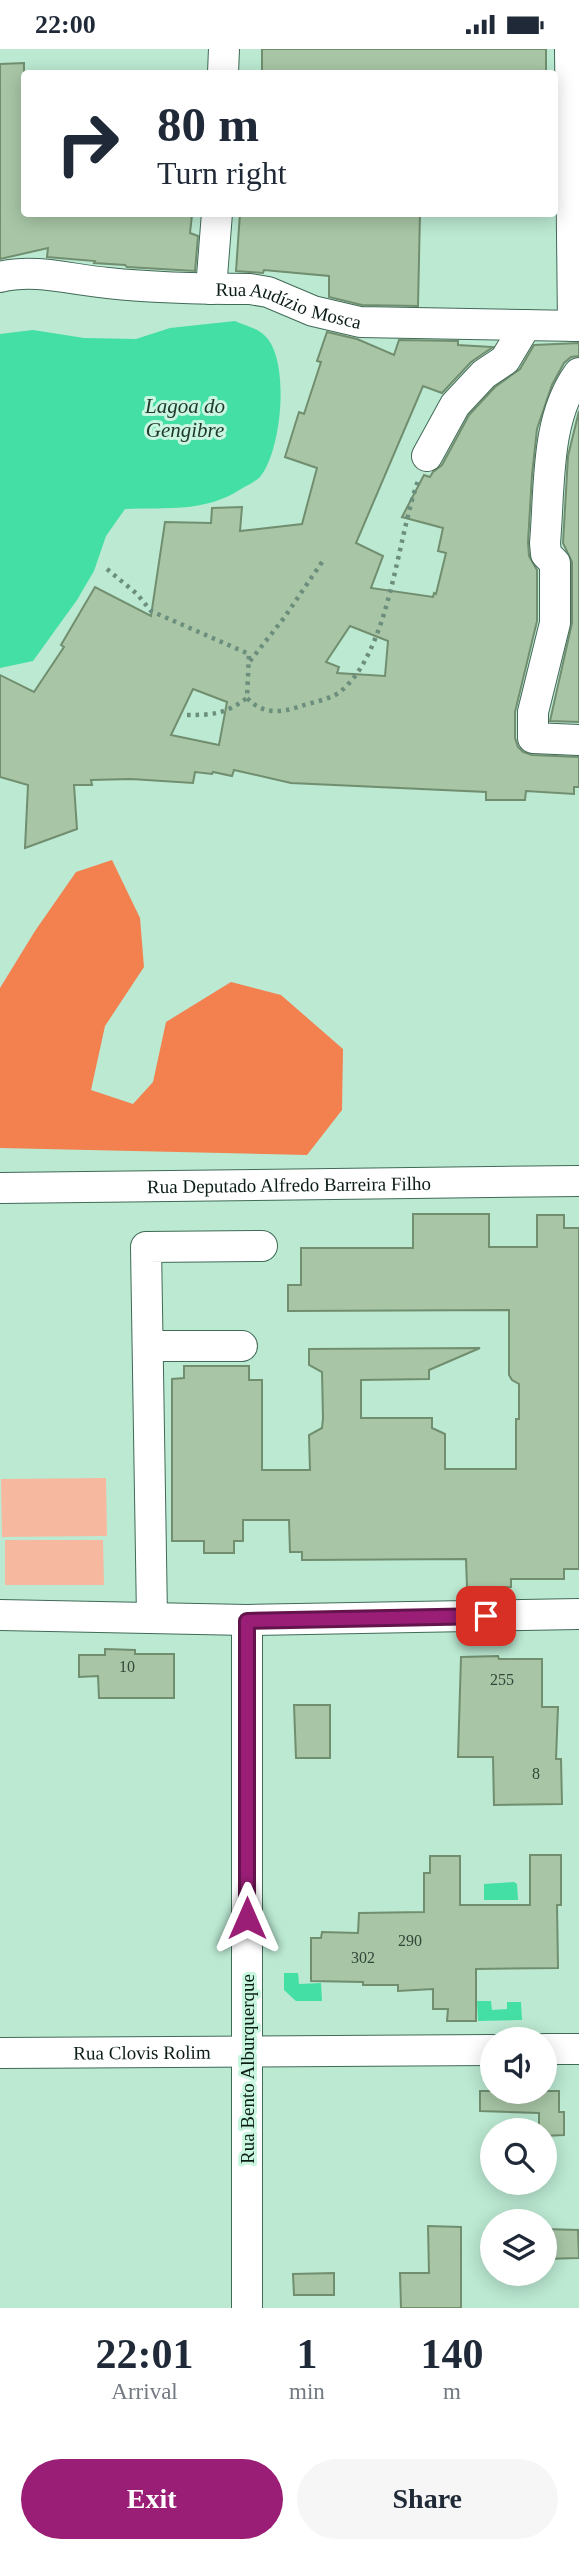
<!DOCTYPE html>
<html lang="en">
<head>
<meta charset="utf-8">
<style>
  :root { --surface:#fff; --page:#f6f6f7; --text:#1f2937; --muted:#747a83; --accent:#9a1e76 }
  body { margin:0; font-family:Georgia,serif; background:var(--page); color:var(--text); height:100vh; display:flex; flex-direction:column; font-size:26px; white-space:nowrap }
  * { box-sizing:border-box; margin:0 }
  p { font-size:23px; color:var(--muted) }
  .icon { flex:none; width:38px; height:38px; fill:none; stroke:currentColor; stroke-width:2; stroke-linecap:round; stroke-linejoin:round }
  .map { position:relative; height:2259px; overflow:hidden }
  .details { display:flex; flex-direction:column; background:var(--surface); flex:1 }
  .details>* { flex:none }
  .guide { position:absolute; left:21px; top:21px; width:537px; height:147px; border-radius:7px; box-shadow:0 4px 18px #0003; background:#fff; color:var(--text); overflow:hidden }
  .controls { position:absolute; left:480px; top:1978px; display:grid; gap:14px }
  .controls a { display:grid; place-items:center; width:77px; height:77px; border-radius:50%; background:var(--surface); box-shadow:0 4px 18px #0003; font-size:35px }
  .pin { position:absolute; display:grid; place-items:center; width:60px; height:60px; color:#fff; margin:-30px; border-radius:14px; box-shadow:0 4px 10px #0006 }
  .me { position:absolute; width:77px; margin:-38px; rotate:0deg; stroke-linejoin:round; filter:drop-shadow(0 0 5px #0008) }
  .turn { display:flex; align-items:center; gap:24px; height:147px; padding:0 21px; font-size:32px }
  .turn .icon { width:91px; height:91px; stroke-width:2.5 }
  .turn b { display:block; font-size:49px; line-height:60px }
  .eta { display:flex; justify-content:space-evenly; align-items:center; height:119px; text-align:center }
  .eta b { font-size:42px; font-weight:700; line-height:49px }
  .button { display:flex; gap:14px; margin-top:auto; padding:14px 21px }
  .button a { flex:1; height:80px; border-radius:42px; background:var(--accent); color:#fff; font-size:28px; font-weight:700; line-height:80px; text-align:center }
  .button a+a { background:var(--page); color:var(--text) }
  .status { display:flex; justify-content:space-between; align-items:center; height:49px; padding:0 35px; background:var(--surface); direction:ltr }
  .status svg { height:19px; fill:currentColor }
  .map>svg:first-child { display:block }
</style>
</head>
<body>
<div class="status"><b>22:00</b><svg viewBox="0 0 49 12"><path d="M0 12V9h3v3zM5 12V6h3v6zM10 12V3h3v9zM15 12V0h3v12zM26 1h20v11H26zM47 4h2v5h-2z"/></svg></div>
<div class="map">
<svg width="579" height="2259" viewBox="0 0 579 2259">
  <rect width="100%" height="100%" fill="#bbe9d2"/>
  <g fill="#f6b9a0">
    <polygon points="106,1429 107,1487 2,1488 1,1430"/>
    <polygon points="5,1491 103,1491 104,1536 5,1536"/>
  </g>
  <polygon fill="#f3804f" points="112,811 140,869 144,918 105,977 91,1041 133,1055 153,1033 166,973 231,933 281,946 343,1000 342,1061 307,1106 0,1099 0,939 35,882 76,823"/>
  <g fill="#44dfa4">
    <path d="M235,272C243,276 257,279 264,286C291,309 282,404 259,429C254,433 246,437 241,440C204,464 167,458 125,460L106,487L94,522L77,551L33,612L0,619V285L33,281L84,289L136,290L170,279Z"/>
    <polygon points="514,1833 517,1835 518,1851 484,1851 484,1835"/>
    <polygon points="284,1924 298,1924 299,1935 321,1934 322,1952 296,1952 284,1941"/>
    <polygon points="477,1952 491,1952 492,1961 507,1960 507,1953 521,1953 522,1971 478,1972"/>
  </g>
  <g fill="#a8c6a6" stroke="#718e6f" stroke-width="2" fill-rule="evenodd">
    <rect x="262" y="0" width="284" height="24"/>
    <polygon points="24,14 24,164 192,166 190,184 198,187 195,222 127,218 125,216 94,214 95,212 47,208 48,199 0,210 0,15"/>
    <polygon points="240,164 420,164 418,257 362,256 329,248 329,227 264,221 263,224 236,222"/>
    <path d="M327,283L357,290L394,306L399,291L458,292V296L493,298L471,313L442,344L423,337L356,494L383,507L371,539L433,548L434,544L436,545L446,504L438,502L443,479L402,468L424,426L430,428L433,423L442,416L469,366L495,338L520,320L534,296L579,294V307L571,308L564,314L552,336L537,380L532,426L528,493L529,507L537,521V572L515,663V689L518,698L523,703L532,706L579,708V738H574V745L526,742L525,751H486V743L291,734L234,721L232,727L213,723L212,725L195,723L193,734L131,730L91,731L92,736H74L77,780L25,799L28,736L0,728V626L34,643L64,598L61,596L95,538L151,567L165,473L211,474L212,459L242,458L240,482L302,475L317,419L285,408L299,363L304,365L321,313L317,312ZM350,577L388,592L385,627L337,624L339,618L326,613ZM193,640L227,653L219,696L171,686Z"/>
    <polygon points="579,362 579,673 550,672 572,574 572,513 563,494 568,407"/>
    <polygon points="413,1165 489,1165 489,1198 537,1198 537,1166 564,1166 564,1179 579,1179 579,1520 564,1520 564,1530 511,1530 511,1538 467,1538 466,1510 302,1511 302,1503 290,1503 289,1471 243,1471 243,1492 234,1492 234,1504 204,1504 204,1492 172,1492 172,1330 184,1329 184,1317 249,1317 249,1331 262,1331 262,1421 310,1421 309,1386 322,1379 323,1369 322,1323 309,1316 309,1300 480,1299 429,1321 429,1330 361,1331 361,1369 432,1369 432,1379 445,1385 445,1420 516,1420 516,1370 519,1370 519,1335 512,1331 509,1326 509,1261 288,1262 288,1236 301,1236 301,1199 413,1199"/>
    <polygon points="105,1600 135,1601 135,1605 174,1605 174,1649 99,1649 98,1627 79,1628 79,1606 105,1606"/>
    <polygon points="498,1607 499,1610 542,1610 542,1658 558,1658 556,1710 561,1710 562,1755 494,1756 493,1708 458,1708 461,1608"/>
    <polygon points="294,1656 330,1656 330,1709 296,1709"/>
    <polygon points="530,1806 561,1806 561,1856 557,1856 558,1919 476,1920 476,1972 447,1972 448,1960 433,1960 433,1940 398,1942 398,1936 363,1936 363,1933 311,1932 311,1889 321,1889 322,1883 358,1884 359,1864 424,1863 424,1824 430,1824 430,1807 460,1807 460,1856 530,1856"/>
    <polygon points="480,2042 559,2042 559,2063 564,2063 564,2086 544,2087 544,2081 539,2081 539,2064 480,2062"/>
    <polygon points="428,2177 461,2178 461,2259 401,2259 400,2224 429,2224"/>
    <polygon points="544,2180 578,2181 579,2209 544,2210"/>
    <polygon points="334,2224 334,2246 294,2246 293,2225"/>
  </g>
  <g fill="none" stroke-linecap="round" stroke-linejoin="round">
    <defs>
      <g id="minor">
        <polyline points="570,0 573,277"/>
        <polyline points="223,24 224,0"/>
        <path id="s1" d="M0,228C35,219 72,231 108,234C155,239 203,240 250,240L268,243L313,262L360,273L579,277"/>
        <polyline points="211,240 217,164"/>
        <path d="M579,324C545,370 550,438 545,494L546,505L555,514V574L533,663V689L579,691"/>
        <polyline points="427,407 455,356 484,325 505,311 526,276"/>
        <path id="s2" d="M0,1139L579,1132"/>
        <polyline points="148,1297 242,1297"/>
        <polyline points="0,1566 247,1571 579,1565"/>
        <polyline points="152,1569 146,1198 262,1197"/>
        <polyline points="247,1571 247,2259"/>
        <polyline points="544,2000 579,2000"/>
        <path id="s3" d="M0,2004L492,2001"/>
      </g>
    </defs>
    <use href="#minor" stroke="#416a57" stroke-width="32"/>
    <g stroke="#6c8e7d" stroke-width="4.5" stroke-dasharray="3.5 5" stroke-linecap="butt">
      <path d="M107,520L137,545L151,562L249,605L247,649C263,666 281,664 301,657C313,653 332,650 341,642C390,601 397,490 418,432"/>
      <polyline points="250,612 284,569 322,513"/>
      <path d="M187,666C214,666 225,665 247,649"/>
    </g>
    <use href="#minor" stroke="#fff" stroke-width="30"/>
  </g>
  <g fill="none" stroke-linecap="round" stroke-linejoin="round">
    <defs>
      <polyline id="route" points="247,1869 247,1572 486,1567"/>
    </defs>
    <use href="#route" stroke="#64144d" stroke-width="18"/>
    <use href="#route" stroke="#9a1e76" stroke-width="12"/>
  </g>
  <g text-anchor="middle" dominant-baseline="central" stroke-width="6" stroke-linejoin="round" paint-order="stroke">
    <g font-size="16" fill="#324739">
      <text x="127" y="1617">10</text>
      <text x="502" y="1630">255</text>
      <text x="536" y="1724">8</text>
      <text x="410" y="1891">290</text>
      <text x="363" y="1908">302</text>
    </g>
    <g font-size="19" fill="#0b1d15" stroke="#c8f6df">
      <text stroke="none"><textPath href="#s1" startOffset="292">Rua Audízio Mosca</textPath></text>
      <text stroke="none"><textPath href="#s2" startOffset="289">Rua Deputado Alfredo Barreira Filho</textPath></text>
      <text stroke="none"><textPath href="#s3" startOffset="142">Rua Clovis Rolim</textPath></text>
      <text transform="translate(247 2020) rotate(-90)">Rua Bento Alburquerque</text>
    </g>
    <g font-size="21" font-style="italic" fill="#1f372c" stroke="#c8f6df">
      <text x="185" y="357">Lagoa do<tspan x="185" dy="24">Gengibre</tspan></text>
    </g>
  </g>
</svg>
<div class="controls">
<a><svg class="icon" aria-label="sound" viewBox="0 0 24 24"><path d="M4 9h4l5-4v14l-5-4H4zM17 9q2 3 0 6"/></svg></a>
<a><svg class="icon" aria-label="search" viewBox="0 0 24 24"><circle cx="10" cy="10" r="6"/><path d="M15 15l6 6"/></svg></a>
<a><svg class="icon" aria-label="layers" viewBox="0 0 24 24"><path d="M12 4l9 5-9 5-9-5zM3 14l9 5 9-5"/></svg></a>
</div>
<div class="pin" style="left:486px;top:1567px;background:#d93025"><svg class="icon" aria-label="arrive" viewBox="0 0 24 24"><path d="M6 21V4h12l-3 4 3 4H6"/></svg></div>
<svg class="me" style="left:247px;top:1869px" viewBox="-20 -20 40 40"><path d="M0-17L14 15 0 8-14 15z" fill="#9a1e76" stroke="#fff" stroke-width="4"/></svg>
<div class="guide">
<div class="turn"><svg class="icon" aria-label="right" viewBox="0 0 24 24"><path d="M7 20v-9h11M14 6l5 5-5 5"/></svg><div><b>80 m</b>Turn right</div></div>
</div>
</div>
<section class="details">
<div class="eta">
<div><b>22:01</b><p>Arrival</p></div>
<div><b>1</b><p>min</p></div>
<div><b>140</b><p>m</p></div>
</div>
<div class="button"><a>Exit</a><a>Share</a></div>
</section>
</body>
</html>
